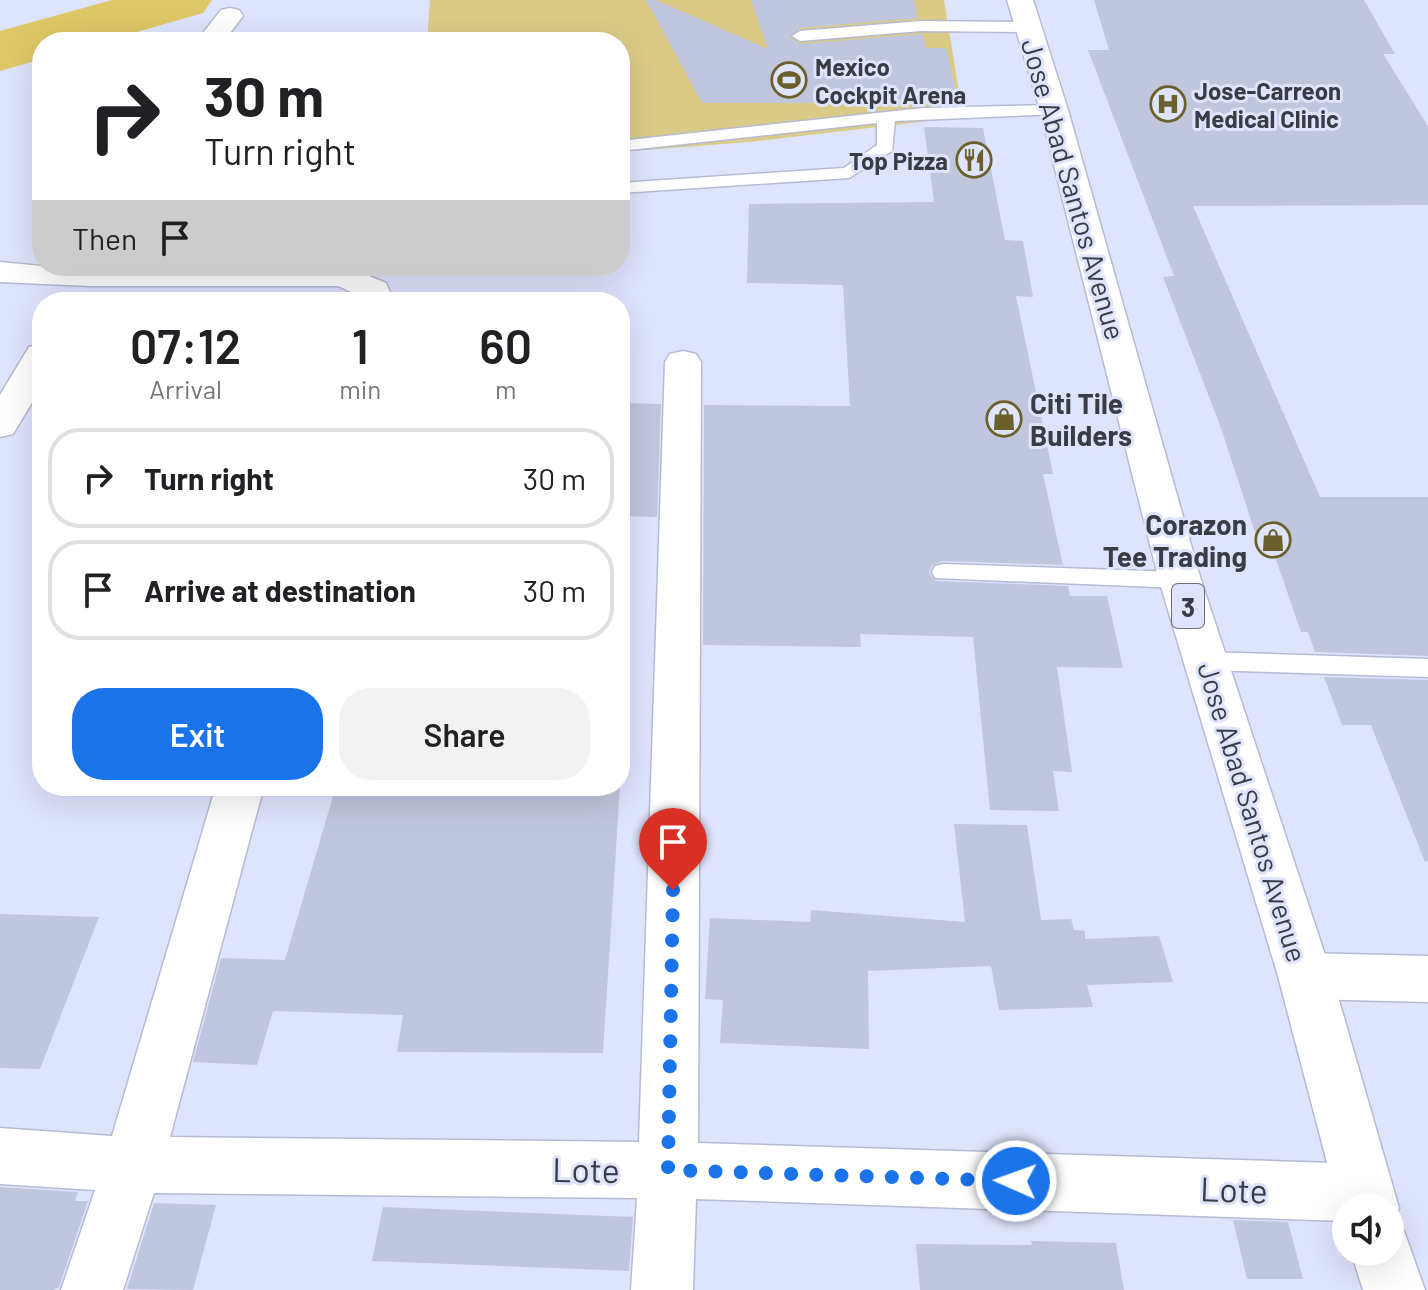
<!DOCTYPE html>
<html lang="en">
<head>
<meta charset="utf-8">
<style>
  :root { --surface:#fff; --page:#f2f2f2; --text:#202124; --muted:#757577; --line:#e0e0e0; --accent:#1a73e8 }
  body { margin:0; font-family:Barlow,sans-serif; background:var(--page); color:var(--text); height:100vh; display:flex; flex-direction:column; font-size:30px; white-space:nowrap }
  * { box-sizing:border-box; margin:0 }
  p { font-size:26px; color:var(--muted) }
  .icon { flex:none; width:44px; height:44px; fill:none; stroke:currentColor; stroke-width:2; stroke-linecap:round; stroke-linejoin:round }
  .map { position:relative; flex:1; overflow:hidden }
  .sheet { position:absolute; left:32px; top:292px; width:598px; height:504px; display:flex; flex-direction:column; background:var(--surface); border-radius:32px; box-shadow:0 8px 32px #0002 }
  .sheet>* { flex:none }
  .banner { position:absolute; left:32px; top:32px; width:598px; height:244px; border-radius:32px; box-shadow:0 8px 32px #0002; background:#fff; color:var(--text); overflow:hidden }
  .fabs { position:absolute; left:1332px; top:1194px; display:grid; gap:16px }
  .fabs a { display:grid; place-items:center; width:72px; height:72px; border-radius:50%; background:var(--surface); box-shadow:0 8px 32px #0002; font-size:40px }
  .pin { position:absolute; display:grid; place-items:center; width:68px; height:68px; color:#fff; margin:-82px -34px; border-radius:50% 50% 50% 0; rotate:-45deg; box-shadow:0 0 8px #0007 }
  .pin .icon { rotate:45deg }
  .me { position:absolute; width:88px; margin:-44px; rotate:272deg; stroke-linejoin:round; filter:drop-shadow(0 0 6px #0008) }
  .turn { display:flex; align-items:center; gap:28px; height:168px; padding:0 40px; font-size:36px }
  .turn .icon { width:104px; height:104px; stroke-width:2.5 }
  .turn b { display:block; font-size:56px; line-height:68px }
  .then { display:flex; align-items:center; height:76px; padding:0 40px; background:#0003; gap:16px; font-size:30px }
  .eta { display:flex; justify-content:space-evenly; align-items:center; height:136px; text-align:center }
  .eta b { font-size:48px; font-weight:600; line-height:56px }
  .action { display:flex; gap:16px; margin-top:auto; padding:16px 40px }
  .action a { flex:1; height:92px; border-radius:32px; background:var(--accent); color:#fff; font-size:32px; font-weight:600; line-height:92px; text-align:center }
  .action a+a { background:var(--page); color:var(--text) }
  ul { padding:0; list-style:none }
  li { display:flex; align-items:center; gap:24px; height:100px; margin:0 16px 12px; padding:0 24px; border:4px solid var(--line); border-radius:32px }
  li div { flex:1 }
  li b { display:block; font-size:30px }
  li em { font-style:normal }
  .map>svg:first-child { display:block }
</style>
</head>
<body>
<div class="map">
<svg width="1428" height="1290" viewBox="0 0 1428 1290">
  <rect width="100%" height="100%" fill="#dfe4fd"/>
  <polygon fill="#dbcb86" points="430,0 944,0 963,117 749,142 620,152 620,42 427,42"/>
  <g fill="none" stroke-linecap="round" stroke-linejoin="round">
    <polygon fill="#dec766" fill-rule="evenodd" points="112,0 212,0 203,13 102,42 42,42 42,59 0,71 0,31"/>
  </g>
  <g fill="#c0c6de">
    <polygon points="646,0 656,0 768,49 751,0 914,0 918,18 800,28 789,37 800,44 923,34 926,48 946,48 959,103 702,103"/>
    <polygon points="1094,0 1364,0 1395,54 1383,54 1428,126 1428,205 1193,206 1320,497 1428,497 1428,656 1315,652 1308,632 1301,632 1273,551 1261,551 1221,428 1163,277 1174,276 1088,50 1109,50"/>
    <polygon points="924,127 983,128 1005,240 1023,241 1033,297 1016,296 1053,474 1043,474 1063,565 944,561 932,565 929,573 935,581 1068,586 1070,596 1107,596 1123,668 1057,667 1072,772 1053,771 1059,811 990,810 973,637 860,634 861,647 703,645 704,405 850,406 843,285 747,283 749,204 934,202"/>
    <polygon points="620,403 661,404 657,517 620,516"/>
    <polygon points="1324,677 1428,680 1428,861 1425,862 1371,725 1342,725"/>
    <polygon points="336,786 620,786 603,1053 397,1052 403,1015 273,1011 257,1065 193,1062 221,958 285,960"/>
    <polygon points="954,824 1027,825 1041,920 1071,919 1074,930 1085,931 1085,939 1159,936 1173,982 1087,985 1093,1007 999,1010 991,966 868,971 869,1049 720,1043 723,1000 705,999 710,918 810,922 811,910 965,922"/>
    <polygon points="0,914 99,917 40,1069 0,1068"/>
    <polygon points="0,1187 78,1192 75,1201 88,1201 59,1287 53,1290 0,1290"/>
    <polygon points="154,1203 216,1205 193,1290 127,1289"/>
    <polygon points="383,1207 633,1217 629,1271 372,1261"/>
    <polygon points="1233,1220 1288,1222 1303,1279 1247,1279"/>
    <polygon points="1031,1241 1116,1243 1124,1290 920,1290 916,1244 1032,1245"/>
  </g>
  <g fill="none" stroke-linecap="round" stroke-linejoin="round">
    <defs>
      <g id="service">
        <polygon points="921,21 1028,22 1036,27 1028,32 921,31 800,41 792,36 800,31"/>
        <polygon points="1054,105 1062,110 1060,114 895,121 892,151 849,178 620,193 620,183 844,168 877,145 877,123 620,151 620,141 923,108"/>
        <polygon points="944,564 1180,572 1189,574 1192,580 1189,586 1180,588 935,578 932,572 935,566"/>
        <polygon points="1206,652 1428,659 1428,677 1206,670 1197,668 1193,661 1197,654"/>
      </g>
      <g id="minor">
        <polygon points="230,8 239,10 243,16 223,42 196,42 221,10"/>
        <polygon points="0,262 42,266 344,266 386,283 394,302 360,302 358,295 338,286 90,286 0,282"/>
        <polygon points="42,344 42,386 13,434 0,437 0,395 29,347"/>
        <polygon points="683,351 696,354 701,362 698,1143 1364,1164 1385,1173 1394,1193 1387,1208 1346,1208 1346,1221 696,1199 693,1290 631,1290 637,1198 154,1193 123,1290 61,1290 95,1190 0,1184 0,1128 112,1136 216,786 264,786 170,1137 639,1142 665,362 670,354"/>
        <polygon points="1305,953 1428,956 1428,1002 1305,999 1286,992 1278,976 1286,960"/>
      </g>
      <polygon id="trunk" points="1007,0 1033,0 1068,110 1201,580 1332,976 1399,1208 1391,1226 1404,1231 1425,1290 1363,1290 1351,1252 1390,1252 1390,1208 1346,1208 1346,1224 1339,1208 1278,976 1159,580 1040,110"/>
    </defs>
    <use href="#service" stroke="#b5bbd3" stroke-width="3"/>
    <use href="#minor" stroke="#b5bbd3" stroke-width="3"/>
    <use href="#trunk" stroke="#b5bbd3" stroke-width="3"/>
    <use href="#service" fill="#fff" fill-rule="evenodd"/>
    <use href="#minor" fill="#fff" fill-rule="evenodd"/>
    <use href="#trunk" fill="#fff" fill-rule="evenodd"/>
  </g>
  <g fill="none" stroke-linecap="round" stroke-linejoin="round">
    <polyline stroke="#1a73e8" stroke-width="14" stroke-dasharray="0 25.2" points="673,890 668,1170 1016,1181"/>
  </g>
  <defs>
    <symbol id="stadium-ring" viewBox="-11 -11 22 22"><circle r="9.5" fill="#dfe4fd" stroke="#6b5f2c" stroke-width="1.5"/><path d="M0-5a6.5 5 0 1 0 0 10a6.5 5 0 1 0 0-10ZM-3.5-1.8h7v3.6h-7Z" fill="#6b5f2c"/></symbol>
    <symbol id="hospital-ring" viewBox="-11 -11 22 22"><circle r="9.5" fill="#dfe4fd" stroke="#6b5f2c" stroke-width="1.5"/><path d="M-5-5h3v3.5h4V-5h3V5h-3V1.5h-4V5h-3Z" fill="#6b5f2c"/></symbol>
    <symbol id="restaurant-ring" viewBox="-11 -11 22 22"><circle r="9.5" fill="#dfe4fd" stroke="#6b5f2c" stroke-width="1.5"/><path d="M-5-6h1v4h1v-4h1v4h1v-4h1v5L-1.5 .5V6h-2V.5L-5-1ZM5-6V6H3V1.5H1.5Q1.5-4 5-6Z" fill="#6b5f2c"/></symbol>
    <symbol id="shop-ring" viewBox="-11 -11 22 22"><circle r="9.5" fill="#dfe4fd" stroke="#6b5f2c" stroke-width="1.5"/><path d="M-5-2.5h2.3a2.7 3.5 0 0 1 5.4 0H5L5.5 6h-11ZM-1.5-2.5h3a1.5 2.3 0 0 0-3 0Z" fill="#6b5f2c"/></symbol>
  </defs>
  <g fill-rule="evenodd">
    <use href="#stadium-ring" x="769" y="60" width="40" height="40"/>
    <use href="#hospital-ring" x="1148" y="84" width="40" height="40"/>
    <use href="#restaurant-ring" x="954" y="140" width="40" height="40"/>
    <use href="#shop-ring" x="984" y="399" width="40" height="40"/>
    <use href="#shop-ring" x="1253" y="520" width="40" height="40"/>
  </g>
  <g text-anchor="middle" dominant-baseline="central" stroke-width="6" stroke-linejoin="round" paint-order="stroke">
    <g font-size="24" font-weight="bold" fill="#393b45" stroke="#dfe4fd" text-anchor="start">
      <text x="815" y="66">Mexico<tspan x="815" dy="28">Cockpit Arena</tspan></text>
      <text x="1194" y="90">Jose-Carreon<tspan x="1194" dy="28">Medical Clinic</tspan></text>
      <text x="948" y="160" text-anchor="end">Top Pizza</text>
    </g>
    <rect fill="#dfe4fd" stroke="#6b6e7c" stroke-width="2" x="1172" y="584" width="32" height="44" rx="6"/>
    <g font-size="26" font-weight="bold" fill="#393b45">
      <text x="1188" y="606">3</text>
    </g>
    <g font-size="28" fill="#393b45" stroke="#dfe4fd">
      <text transform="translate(1074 189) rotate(74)">Jose Abad Santos Avenue</text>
      <text transform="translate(1253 812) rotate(73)">Jose Abad Santos Avenue</text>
    </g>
    <g font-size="28" font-weight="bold" fill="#393b45" stroke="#dfe4fd" text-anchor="start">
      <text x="1030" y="403">Citi Tile<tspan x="1030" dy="32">Builders</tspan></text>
      <text x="1247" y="524" text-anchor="end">Corazon<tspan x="1247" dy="32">Tee Trading</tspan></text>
    </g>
    <g font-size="34" fill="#393b45" stroke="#dfe4fd">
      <text transform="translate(586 1169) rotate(1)">Lote</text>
      <text transform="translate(1234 1189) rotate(2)">Lote</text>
    </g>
  </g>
</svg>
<div class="fabs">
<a><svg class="icon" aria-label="sound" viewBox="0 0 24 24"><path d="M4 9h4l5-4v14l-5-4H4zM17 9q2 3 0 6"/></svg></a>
</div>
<div class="pin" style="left:673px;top:890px;background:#d93025"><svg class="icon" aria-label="arrive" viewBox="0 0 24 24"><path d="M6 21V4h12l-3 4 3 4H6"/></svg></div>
<svg class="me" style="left:1016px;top:1181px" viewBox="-20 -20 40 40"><circle r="17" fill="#1a73e8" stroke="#fff" stroke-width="3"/><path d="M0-11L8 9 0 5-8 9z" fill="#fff"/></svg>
<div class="banner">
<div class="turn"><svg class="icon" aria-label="right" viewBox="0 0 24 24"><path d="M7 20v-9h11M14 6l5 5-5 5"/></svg><div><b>30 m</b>Turn right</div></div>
<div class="then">Then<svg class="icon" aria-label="arrive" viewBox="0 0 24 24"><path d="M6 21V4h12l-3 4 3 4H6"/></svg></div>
</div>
<section class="sheet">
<div class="eta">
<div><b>07:12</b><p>Arrival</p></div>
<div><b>1</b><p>min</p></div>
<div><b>60</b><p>m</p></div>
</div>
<ul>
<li><svg class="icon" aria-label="right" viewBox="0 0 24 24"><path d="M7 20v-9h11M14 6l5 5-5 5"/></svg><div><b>Turn right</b></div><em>30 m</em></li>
<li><svg class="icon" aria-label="arrive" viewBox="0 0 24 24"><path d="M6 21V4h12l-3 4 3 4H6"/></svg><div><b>Arrive at destination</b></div><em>30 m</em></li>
</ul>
<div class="action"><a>Exit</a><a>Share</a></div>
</section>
</div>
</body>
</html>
